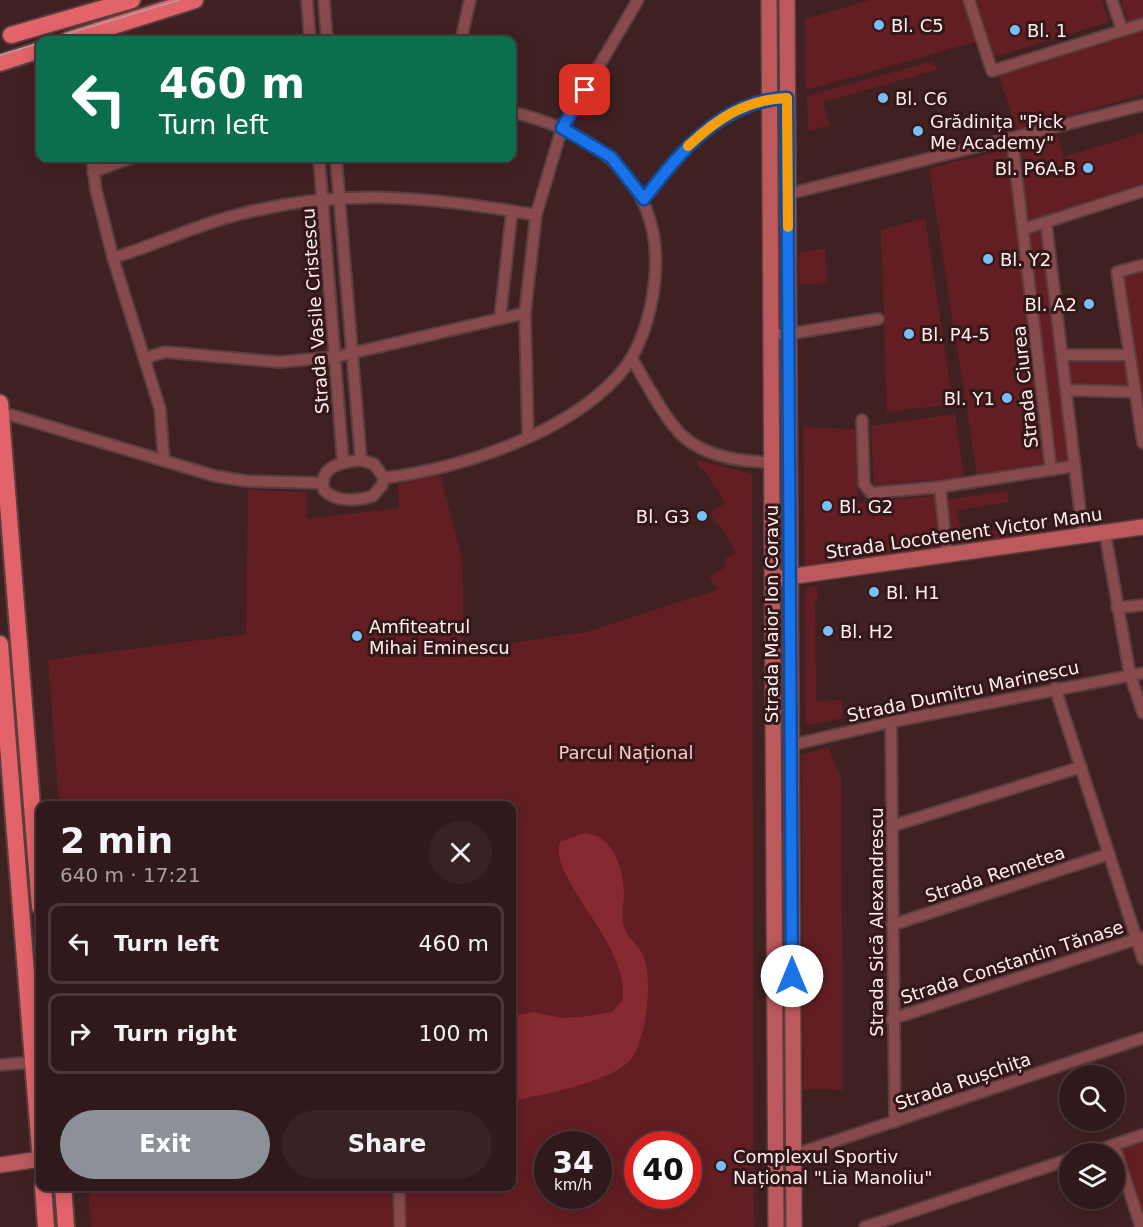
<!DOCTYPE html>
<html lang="en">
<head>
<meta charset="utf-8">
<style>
  :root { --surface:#30191a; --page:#382223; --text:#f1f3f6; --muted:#a8a0a2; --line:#4b3839; --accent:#8c9099 }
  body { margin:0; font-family:"DejaVu Sans",sans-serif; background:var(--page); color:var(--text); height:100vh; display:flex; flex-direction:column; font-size:22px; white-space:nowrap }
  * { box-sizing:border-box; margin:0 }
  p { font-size:20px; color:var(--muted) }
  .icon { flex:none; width:33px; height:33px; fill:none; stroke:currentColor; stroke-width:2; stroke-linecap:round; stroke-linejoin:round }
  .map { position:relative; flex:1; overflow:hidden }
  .panel { position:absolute; left:36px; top:801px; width:480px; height:390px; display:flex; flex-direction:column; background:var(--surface); border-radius:12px; box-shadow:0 3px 15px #0003,0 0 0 2px var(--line) }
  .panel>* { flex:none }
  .top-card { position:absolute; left:36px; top:36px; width:480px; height:126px; border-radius:12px; box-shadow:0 3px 15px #0003,0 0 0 2px var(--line); background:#0b6e4f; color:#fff; overflow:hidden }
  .tools { position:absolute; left:1059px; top:1065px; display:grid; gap:12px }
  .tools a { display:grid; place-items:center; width:66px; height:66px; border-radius:50%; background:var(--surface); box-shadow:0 3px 15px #0003,0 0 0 2px var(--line); font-size:30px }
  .speed { position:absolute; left:534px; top:1131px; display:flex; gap:12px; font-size:30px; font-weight:700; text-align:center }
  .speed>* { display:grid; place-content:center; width:78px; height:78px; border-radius:50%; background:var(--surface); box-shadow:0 3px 15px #0003,0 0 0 2px var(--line); line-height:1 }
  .speed small { font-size:15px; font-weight:400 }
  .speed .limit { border:9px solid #d22; background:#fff; color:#111 }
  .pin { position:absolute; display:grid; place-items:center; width:51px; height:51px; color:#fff; margin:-26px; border-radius:12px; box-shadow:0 3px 9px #0006 }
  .me { position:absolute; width:66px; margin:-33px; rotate:0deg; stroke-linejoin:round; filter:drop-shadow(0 0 4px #0008) }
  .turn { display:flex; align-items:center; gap:21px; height:126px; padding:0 24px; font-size:27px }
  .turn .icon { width:78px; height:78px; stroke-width:2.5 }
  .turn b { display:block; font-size:42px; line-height:51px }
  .round { display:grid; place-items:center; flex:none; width:63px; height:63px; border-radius:32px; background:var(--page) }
  .head { display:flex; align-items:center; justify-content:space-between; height:102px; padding:0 24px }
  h1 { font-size:36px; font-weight:700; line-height:45px }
  .button { display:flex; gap:12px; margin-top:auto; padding:12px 24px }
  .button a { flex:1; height:69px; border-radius:36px; background:var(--accent); color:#fff; font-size:24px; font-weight:700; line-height:69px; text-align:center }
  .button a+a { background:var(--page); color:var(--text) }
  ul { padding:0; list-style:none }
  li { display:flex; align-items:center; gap:18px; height:81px; margin:0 12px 9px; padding:0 12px; border:3px solid var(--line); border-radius:12px }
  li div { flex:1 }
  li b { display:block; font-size:22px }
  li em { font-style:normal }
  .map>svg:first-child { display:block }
</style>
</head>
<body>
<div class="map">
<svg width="1143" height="1227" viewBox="0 0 1143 1227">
  <rect width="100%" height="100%" fill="#402122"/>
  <g fill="#631e23" fill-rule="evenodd">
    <polygon points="870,0 964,0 978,41 806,90 805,19"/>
    <polygon points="977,0 1102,0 1109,22 994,57"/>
    <polygon points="1121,0 1143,0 1143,19 1129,24"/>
    <polygon points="1143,29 1143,94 1017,131 999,75"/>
    <polygon points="934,61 937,70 823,102 830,125 808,131 807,96"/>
    <polygon points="778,104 781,184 779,185 776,105"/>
    <polygon points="1056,132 1064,157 1143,133 1143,183 1029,220 1018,142"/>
    <polygon points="1008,149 1044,463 977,475 929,168"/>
    <polygon points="779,200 781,201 782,324 777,324 777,201"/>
    <polygon points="925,218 953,404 887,412 881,230"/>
    <polygon points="1044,228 1071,463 1054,465 1029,232"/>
    <polygon points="825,249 827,283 799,285 799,252"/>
    <polygon points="1143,268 1143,425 1137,390 1068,388 1064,357 1132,358 1120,274"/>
    <polygon points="780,350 784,352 785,566 779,566 776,351"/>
    <polygon points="955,414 964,477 874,485 871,426"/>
    <polygon points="803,427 855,429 858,503 935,496 942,549 805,569"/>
    <path d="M694,459L752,474L754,1227H91L88,1187L512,1186V806L59,805L48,660L246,634L248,490L306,492L307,519L399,508L398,484L440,475L462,558L464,650L586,632L717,590L710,577L727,566L724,560L736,552L719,523L717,525L710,513L725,503L704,469L701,470ZM548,1144H598V1196H548ZM638,1144H688V1196H638Z"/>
    <polygon points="1007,491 1009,502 957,510 961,535 1039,524 1041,537 952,549 945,500"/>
    <polygon points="817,586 818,601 815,602 816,701 842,700 843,718 806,725 805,588"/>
    <polygon points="781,597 783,598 786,736 782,737 779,598"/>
    <polygon points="828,747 841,778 843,1090 803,1089 802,755"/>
    <polygon points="780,760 784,760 785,927 779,926"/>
    <polygon points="784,938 788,939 788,1145 783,1146 779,939"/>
    <polygon points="1143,1137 1143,1213 1122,1150 1125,1143"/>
  </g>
  <path fill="#862931" d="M584,833C613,834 624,869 624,895C623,905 621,917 624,927C627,938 637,943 642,953C654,977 647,1037 631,1059C613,1082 540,1095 512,1101V1016L533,1012L561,1018L581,1017L612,1012L622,1001C633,947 547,878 560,842Z"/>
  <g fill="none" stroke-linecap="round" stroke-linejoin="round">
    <defs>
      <g id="street">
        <polyline points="307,0 310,40"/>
        <polyline points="324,0 327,40"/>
        <polyline points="969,0 992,71 1143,24"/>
        <polyline points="1112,0 1122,30"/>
        <polyline points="461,40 470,0"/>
        <polyline points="1012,138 1051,470"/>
        <polyline points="92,158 96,190 113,258 160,409 164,461"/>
        <polyline points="319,158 343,462"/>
        <polyline points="336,158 361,460"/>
        <polyline points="93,172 131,158"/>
        <polyline points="788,194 1143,105"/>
        <path d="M644,199C680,153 710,115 770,99"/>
        <polyline points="1046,222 1083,536"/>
        <polyline points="1024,229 1143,191"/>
        <path d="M113,258C152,246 190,228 229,217C337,187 427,196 536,215"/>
        <polyline points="1143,265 1117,272 1143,443"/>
        <polyline points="500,318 512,211"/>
        <polyline points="771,334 789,334 878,319"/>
        <polyline points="1062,355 1129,355"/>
        <polyline points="145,358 165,352 279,362 335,357 525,313"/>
        <path d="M632,359C645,380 666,422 684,437C707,457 742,462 772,462"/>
        <polyline points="1066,390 1134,392"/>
        <polyline points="1,412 215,476 246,481 323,483"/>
        <polyline points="862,420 864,484 871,493 940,487 1075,466"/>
        <polyline points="528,437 525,313 536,215 562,128 638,0"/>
        <path d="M361,460L374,464L384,478L382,485L373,496C356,501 337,503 324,490C318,466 342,462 361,460Z"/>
        <path d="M384,478C461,468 564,435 618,376C639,353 648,324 653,294C670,191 605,134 512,112"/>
        <polyline points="940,487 947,555"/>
        <polyline points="1105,533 1130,675 1143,713"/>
        <polyline points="1117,608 1143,605"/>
        <polyline points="1055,688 1143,959"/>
        <polyline points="891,722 895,1122"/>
        <polyline points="791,745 891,722 1143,673"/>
        <polyline points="892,826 1081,767"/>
        <polyline points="892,925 1109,854"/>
        <polyline points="892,1019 1143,937"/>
        <polyline points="0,1065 34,1062"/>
        <polyline points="1114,1145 1141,1227"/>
        <polyline points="1087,1154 1143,1135"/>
        <polyline points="793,1155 1143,1038"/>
        <polyline points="399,1186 400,1227"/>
        <polyline points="865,1227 1070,1159"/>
      </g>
      <g id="secondary">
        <polyline points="769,0 776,1227"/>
        <polyline points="787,0 794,1227"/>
        <polyline points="781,578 1143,527"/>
        <polyline points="0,1165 40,1159"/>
      </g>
      <g id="primary">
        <polyline points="11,35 132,0"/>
        <polyline points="68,40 195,0"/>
        <polyline points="0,63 40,50"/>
        <polyline points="0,403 40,907"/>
        <polyline points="0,644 40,1149"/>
        <polyline points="43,1186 46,1227"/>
        <polyline points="63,1186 66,1227"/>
      </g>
    </defs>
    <use href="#street" stroke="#5b3e3f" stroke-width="14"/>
    <use href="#secondary" stroke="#5b3e3f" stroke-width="18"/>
    <use href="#primary" stroke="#5b3e3f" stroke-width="20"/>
    <use href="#street" stroke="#884a4c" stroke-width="10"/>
    <use href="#secondary" stroke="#bb595d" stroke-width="15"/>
    <use href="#primary" stroke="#e2636a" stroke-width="16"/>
    <g stroke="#b39fa0" stroke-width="1.5">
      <polyline points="47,40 179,0"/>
      <polyline points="0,55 40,43"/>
    </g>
  </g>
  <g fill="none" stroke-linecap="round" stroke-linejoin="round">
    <defs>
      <path id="route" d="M585,90L562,128L611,157L644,199C681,151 722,100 787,98L792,976"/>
    </defs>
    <use href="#route" stroke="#114b97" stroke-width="15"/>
    <use href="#route" stroke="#1a73e8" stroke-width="10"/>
    <path stroke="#f59e0b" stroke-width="10" d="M688,146C717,119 746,99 787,98L788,227"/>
  </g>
  <g fill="#78bff7" stroke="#351718" stroke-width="2">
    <circle cx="879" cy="25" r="6"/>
    <circle cx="1015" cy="30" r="6"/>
    <circle cx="883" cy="98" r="6"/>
    <circle cx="918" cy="131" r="6"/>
    <circle cx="1088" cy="168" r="6"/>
    <circle cx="988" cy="259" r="6"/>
    <circle cx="1089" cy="304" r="6"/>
    <circle cx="909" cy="334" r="6"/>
    <circle cx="1007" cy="398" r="6"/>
    <circle cx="827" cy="506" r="6"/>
    <circle cx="702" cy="516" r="6"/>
    <circle cx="874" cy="592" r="6"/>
    <circle cx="828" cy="631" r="6"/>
    <circle cx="357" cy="636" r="6"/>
    <circle cx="721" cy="1166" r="6"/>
  </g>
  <g text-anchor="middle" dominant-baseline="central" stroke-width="6" stroke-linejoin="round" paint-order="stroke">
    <g font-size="18" fill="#fef1f1" stroke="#351718" text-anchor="start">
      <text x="891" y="25">Bl. C5</text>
      <text x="1027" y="30">Bl. 1</text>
      <text x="895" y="98">Bl. C6</text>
      <text x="930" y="121">Grădinița "Pick<tspan x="930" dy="21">Me Academy"</tspan></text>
      <text x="1076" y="168" text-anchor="end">Bl. P6A-B</text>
      <text x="1000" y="259">Bl. Y2</text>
      <text x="1077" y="304" text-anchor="end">Bl. A2</text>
      <text x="921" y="334">Bl. P4-5</text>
      <text x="995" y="398" text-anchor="end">Bl. Y1</text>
      <text x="839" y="506">Bl. G2</text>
      <text x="690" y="516" text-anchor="end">Bl. G3</text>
      <text x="886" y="592">Bl. H1</text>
      <text x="369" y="626">Amfiteatrul<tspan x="369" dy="21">Mihai Eminescu</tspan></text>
      <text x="840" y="631">Bl. H2</text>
      <text x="733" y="1156">Complexul Sportiv<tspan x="733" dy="21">Național "Lia Manoliu"</tspan></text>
    </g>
    <g font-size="18" fill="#fef1f1" stroke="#351718">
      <text transform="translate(315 311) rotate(-94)">Strada Vasile Cristescu</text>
      <text transform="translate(1025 387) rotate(-96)">Strada Ciurea</text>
      <text transform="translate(964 533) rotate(-8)">Strada Locotenent Victor Manu</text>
      <text transform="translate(771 614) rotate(-90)">Strada Maior Ion Coravu</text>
      <text transform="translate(963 691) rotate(-12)">Strada Dumitru Marinescu</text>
      <text transform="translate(995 874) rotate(-18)">Strada Remetea</text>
      <text transform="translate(876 922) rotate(-90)">Strada Sică Alexandrescu</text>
      <text transform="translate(1012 962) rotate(-18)">Strada Constantin Tănase</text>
      <text transform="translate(963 1081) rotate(-19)">Strada Rușchița</text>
    </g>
    <g font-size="18" fill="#fcc6c5" stroke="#351718">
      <text x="626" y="752">Parcul Național</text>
    </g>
  </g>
</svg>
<div class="tools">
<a><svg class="icon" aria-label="search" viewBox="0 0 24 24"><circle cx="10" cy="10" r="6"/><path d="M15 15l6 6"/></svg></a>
<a><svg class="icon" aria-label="layers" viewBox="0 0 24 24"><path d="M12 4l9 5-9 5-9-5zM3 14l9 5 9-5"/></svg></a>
</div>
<div class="speed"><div>34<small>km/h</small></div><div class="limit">40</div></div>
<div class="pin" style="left:585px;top:90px;background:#d93025"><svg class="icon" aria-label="arrive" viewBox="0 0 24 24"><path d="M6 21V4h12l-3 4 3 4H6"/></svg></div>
<svg class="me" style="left:792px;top:976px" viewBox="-20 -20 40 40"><circle r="19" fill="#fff"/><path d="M0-13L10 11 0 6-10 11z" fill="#1a73e8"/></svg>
<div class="top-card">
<div class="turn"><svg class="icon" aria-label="left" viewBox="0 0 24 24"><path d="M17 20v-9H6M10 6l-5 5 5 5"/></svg><div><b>460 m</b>Turn left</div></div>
</div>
<section class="panel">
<div class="head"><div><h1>2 min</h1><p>640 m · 17:21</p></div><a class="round"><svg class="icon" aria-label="close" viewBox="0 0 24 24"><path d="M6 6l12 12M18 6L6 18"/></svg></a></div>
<ul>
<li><svg class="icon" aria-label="left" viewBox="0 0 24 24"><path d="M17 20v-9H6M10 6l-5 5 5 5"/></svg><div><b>Turn left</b></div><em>460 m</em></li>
<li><svg class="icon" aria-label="right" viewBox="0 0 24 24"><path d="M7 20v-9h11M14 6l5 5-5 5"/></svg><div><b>Turn right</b></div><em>100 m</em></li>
</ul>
<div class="button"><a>Exit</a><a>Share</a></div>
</section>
</div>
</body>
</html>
